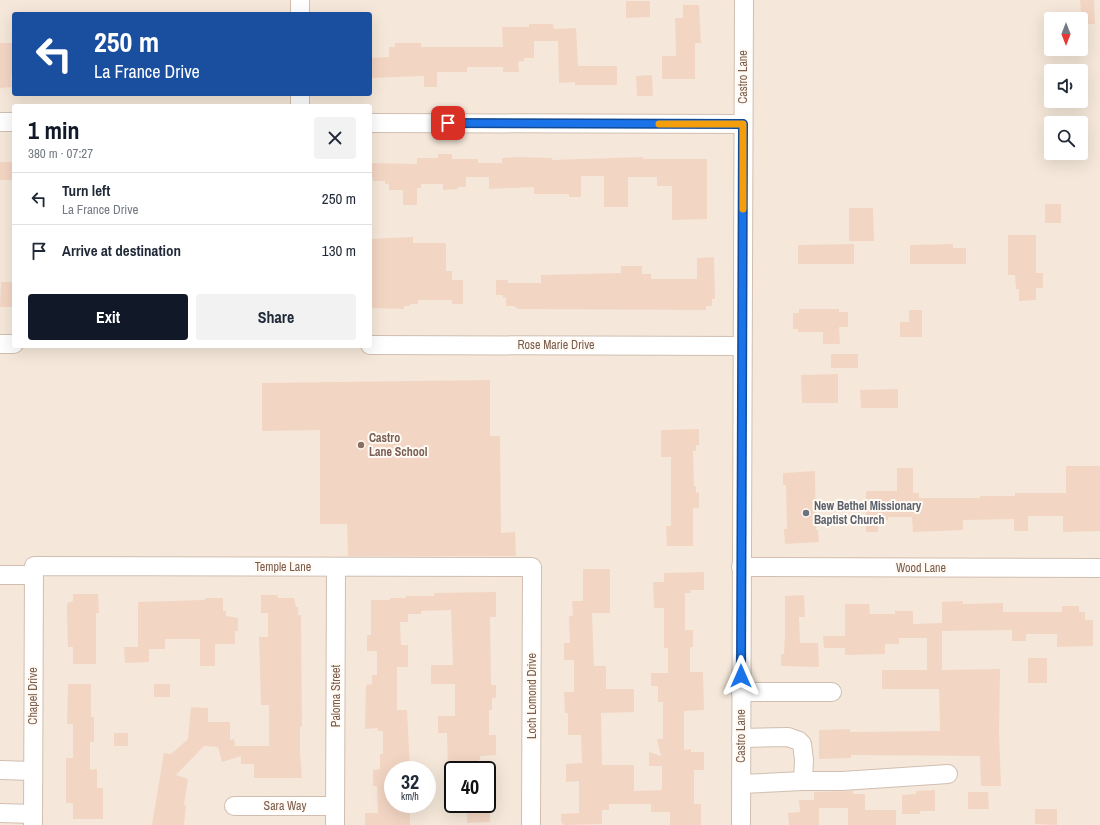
<!DOCTYPE html>
<html lang="en">
<head>
<meta charset="utf-8">
<style>
  :root { --surface:#fff; --page:#f2f2f3; --text:#1f2937; --muted:#747a83; --line:#e0e1e3; --accent:#111827 }
  body { margin:0; font-family:"Archivo Narrow",sans-serif; background:var(--page); color:var(--text); height:100vh; display:flex; flex-direction:column; font-size:15px; white-space:nowrap }
  * { box-sizing:border-box; margin:0 }
  p { font-size:13px; color:var(--muted) }
  .icon { flex:none; width:22px; height:22px; fill:none; stroke:currentColor; stroke-width:2; stroke-linecap:round; stroke-linejoin:round }
  .map { position:relative; flex:1; overflow:hidden }
  .panel { position:absolute; left:12px; top:104px; width:360px; height:244px; display:flex; flex-direction:column; background:var(--surface); border-radius:4px; box-shadow:0 4px 16px #0002 }
  .panel>* { flex:none }
  .guide { position:absolute; left:12px; top:12px; width:360px; height:84px; border-radius:4px; box-shadow:0 4px 16px #0002; background:#1a4fa0; color:#fff; overflow:hidden }
  .needle { width:26px; rotate:180deg }
  .tools { position:absolute; left:1044px; top:12px; display:grid; gap:8px }
  .tools a { display:grid; place-items:center; width:44px; height:44px; border-radius:4px; background:var(--surface); box-shadow:0 4px 16px #0002; font-size:20px }
  .speed { position:absolute; left:384px; top:761px; display:flex; gap:8px; font-size:20px; font-weight:700; text-align:center }
  .speed>* { display:grid; place-content:center; width:52px; height:52px; border-radius:50%; background:var(--surface); box-shadow:0 4px 16px #0002; line-height:1 }
  .speed small { font-size:10px; font-weight:400 }
  .speed .limit { border:2px solid #111; border-radius:6px; background:#fff; color:#111 }
  .pin { position:absolute; display:grid; place-items:center; width:34px; height:34px; color:#fff; margin:-17px; border-radius:8px; box-shadow:0 2px 6px #0006 }
  .me { position:absolute; width:44px; margin:-22px; rotate:0deg; stroke-linejoin:round; filter:drop-shadow(0 0 3px #0008) }
  .turn { display:flex; align-items:center; gap:14px; height:84px; padding:0 16px; font-size:18px }
  .turn .icon { width:52px; height:52px; stroke-width:2.5 }
  .turn b { display:block; font-size:28px; line-height:34px }
  .round { display:grid; place-items:center; flex:none; width:42px; height:42px; border-radius:4px; background:var(--page) }
  .summary { display:flex; align-items:center; justify-content:space-between; height:68px; padding:0 16px }
  h1 { font-size:24px; font-weight:800; line-height:30px; color:var(--accent) }
  .button { display:flex; gap:8px; margin-top:auto; padding:8px 16px }
  .button a { flex:1; height:46px; border-radius:4px; background:var(--accent); color:#fff; font-size:16px; font-weight:800; line-height:46px; text-align:center }
  .button a+a { background:var(--page); color:var(--text) }
  ul { padding:0; list-style:none }
  li { display:flex; align-items:center; gap:12px; height:52px; padding:0 16px; border-top:1px solid var(--line) }
  li div { flex:1 }
  li b { display:block; font-size:15px }
  li em { font-style:normal }
  .map>svg:first-child { display:block }
</style>
</head>
<body>
<div class="map">
<svg width="1100" height="825" viewBox="0 0 1100 825">
  <rect width="100%" height="100%" fill="#fdf6ec"/>
  <path fill="#f5e8da" fill-rule="evenodd" d="M0,0H1100V825H0ZM14,14H370V94H14ZM1051,19H1081V49H1051ZM1051,71H1081V101H1051ZM14,106H370V346H14ZM1051,123H1081V153H1051ZM393,770H427V804H393ZM453,770H487V804H453Z"/>
  <g fill="#f3d5c3">
    <polygon points="1080,0 1094,0 1095,24 1082,24"/>
    <polygon points="626,1 650,1 650,17 626,18"/>
    <polygon points="683,5 699,5 701,43 695,43 695,79 662,79 662,56 676,56 675,18 683,18"/>
    <polygon points="529,24 553,24 554,29 576,28 578,66 617,66 617,85 575,85 575,82 559,83 558,41 534,41 534,58 524,58 524,61 518,62 519,72 503,72 503,67 467,67 467,72 437,72 437,87 424,87 424,76 370,78 370,58 389,57 389,47 395,47 395,43 421,43 421,47 503,47 502,27 529,27"/>
    <polygon points="0,43 13,43 14,75 11,75 12,87 0,88"/>
    <polygon points="652,75 653,96 637,96 636,76"/>
    <polygon points="438,154 452,154 452,159 478,159 478,163 502,163 502,158 518,157 552,158 552,160 643,157 643,159 707,159 707,219 672,220 672,186 657,186 657,177 628,177 628,207 604,207 604,176 581,176 581,197 569,197 569,194 534,194 534,187 489,189 489,177 466,177 466,187 458,187 458,189 443,190 443,184 421,184 421,188 417,188 417,205 403,205 403,190 389,190 389,184 385,184 385,181 373,181 373,178 370,178 370,163 417,164 417,158 438,158"/>
    <rect x="0" y="162" width="14" height="18"/>
    <rect x="1045" y="204" width="16" height="19"/>
    <polygon points="849,208 873,208 874,241 849,241"/>
    <polygon points="1008,235 1036,235 1036,273 1043,273 1043,288 1036,288 1036,300 1019,301 1019,289 1016,289 1015,275 1008,275"/>
    <polygon points="413,237 413,243 446,243 446,271 452,271 452,280 463,280 463,304 452,304 452,300 418,300 418,304 410,304 410,306 404,306 404,309 370,308 370,239"/>
    <polygon points="854,244 854,264 798,264 798,245"/>
    <polygon points="953,244 953,248 966,248 966,264 910,264 910,245"/>
    <polygon points="714,257 715,299 712,299 712,306 706,306 706,310 518,309 514,306 506,306 506,297 503,298 503,295 496,295 496,280 508,280 508,283 541,283 541,275 621,273 621,266 642,266 642,274 651,274 651,279 697,279 697,258"/>
    <polygon points="1,282 14,282 14,307 0,307"/>
    <polygon points="799,309 839,309 839,312 848,312 848,327 839,327 840,344 823,344 823,332 798,332 798,329 793,329 793,313 799,313"/>
    <polygon points="909,310 922,310 922,337 900,337 900,322 909,322"/>
    <rect x="831" y="354" width="27" height="14"/>
    <polygon points="838,374 838,403 802,403 801,375"/>
    <polygon points="490,380 490,436 500,436 501,533 515,532 516,556 348,556 347,524 320,524 320,430 262,431 262,383"/>
    <polygon points="898,389 898,408 861,408 860,390"/>
    <polygon points="699,429 699,445 696,445 696,451 693,451 694,486 696,486 696,493 699,492 699,508 693,508 693,546 667,546 666,526 671,526 671,457 661,457 661,430"/>
    <polygon points="1066,466 1100,466 1100,531 1063,532 1063,516 1028,516 1028,531 1014,531 1014,519 963,520 963,530 913,532 912,517 888,517 888,520 878,520 878,532 866,532 866,491 897,491 897,468 913,468 913,493 919,493 919,498 980,498 980,496 1015,496 1015,493 1066,493"/>
    <polygon points="815,471 816,530 818,530 819,542 785,544 784,529 787,529 786,485 783,485 783,473"/>
    <polygon points="583,569 610,569 610,613 592,613 594,666 606,666 606,689 634,689 634,712 601,713 602,765 634,765 634,791 662,790 662,766 649,766 649,752 661,756 657,739 663,739 663,702 658,702 658,686 651,686 651,673 668,673 668,648 664,648 664,608 654,608 653,582 664,582 664,573 704,572 704,590 690,590 691,593 685,593 685,630 693,630 693,647 690,647 690,672 703,672 704,710 684,711 684,750 691,749 691,752 704,752 704,770 694,770 694,804 701,804 701,825 670,825 670,812 651,812 651,804 609,804 609,810 602,810 602,824 564,825 561,822 561,814 579,813 579,781 566,782 566,764 582,763 581,735 568,735 568,713 565,713 564,692 574,692 574,660 564,660 564,643 570,643 569,616 573,616 572,601 583,601"/>
    <polygon points="496,592 496,617 490,617 491,685 496,685 496,698 492,698 492,710 489,710 489,735 496,735 496,755 480,756 480,760 478,760 478,770 448,770 447,733 438,733 438,716 455,716 455,684 431,684 431,665 453,665 451,610 421,611 421,614 408,614 408,622 400,622 401,645 408,645 408,667 397,667 397,710 407,710 410,770 393,770 393,804 410,804 410,825 365,825 365,813 378,813 377,786 373,786 373,770 380,769 380,754 383,754 383,731 378,731 378,728 365,729 366,685 372,684 372,675 377,675 377,651 367,651 367,635 371,635 371,600 390,600 390,598 406,598 406,596 434,596 434,593"/>
    <polygon points="73,594 98,594 99,613 96,613 96,664 73,664 73,647 68,647 67,618 67,603 73,601"/>
    <polygon points="261,595 278,595 278,598 294,598 296,607 298,607 298,615 301,615 302,727 300,727 300,752 302,778 254,778 254,764 241,764 241,756 222,762 218,747 204,746 176,775 188,779 184,805 186,805 184,825 152,825 164,753 171,754 188,739 191,707 208,708 208,722 230,722 230,740 234,739 235,746 269,746 269,705 261,705 259,637 268,637 268,613 261,613"/>
    <polygon points="804,595 805,617 799,617 800,643 818,643 819,667 781,666 781,654 784,654 785,634 785,596"/>
    <polygon points="205,598 223,598 223,611 226,611 226,616 238,618 238,631 235,631 235,644 215,644 215,666 200,666 200,639 165,639 165,649 149,649 149,662 125,663 124,647 138,647 138,602 205,600"/>
    <polygon points="963,601 963,604 1003,603 1003,612 1062,612 1062,606 1079,606 1079,612 1085,612 1085,620 1093,620 1093,646 1057,647 1057,634 1026,634 1026,641 1012,641 1012,630 942,631 942,670 1000,669 999,732 1001,786 981,786 980,756 851,755 851,758 819,759 819,730 850,729 850,732 940,731 939,689 882,689 882,670 927,670 927,638 899,638 899,644 885,644 885,654 845,655 845,648 824,648 823,636 845,636 845,604 869,604 870,614 895,614 895,611 913,611 913,624 942,623 942,602"/>
    <rect x="1028" y="658" width="19" height="25"/>
    <polygon points="68,684 91,684 91,717 94,717 94,742 90,742 90,770 97,769 97,788 103,788 103,819 73,819 73,803 66,803 66,758 73,758 73,724 67,724"/>
    <rect x="154" y="684" width="16" height="13"/>
    <rect x="114" y="733" width="14" height="13"/>
    <polygon points="935,790 935,811 920,811 920,814 902,814 902,795 916,794 916,791"/>
    <polygon points="853,791 853,794 865,794 865,810 896,810 896,825 848,825 848,808 819,808 819,825 789,825 788,813 800,812 799,800 814,800 814,792"/>
    <polygon points="968,792 988,792 989,809 968,809"/>
    <polygon points="467,804 490,804 490,822 467,823"/>
    <polygon points="1035,809 1057,809 1057,825 1035,824"/>
  </g>
  <g fill="none" stroke-linecap="round" stroke-linejoin="round">
    <defs>
      <g id="minor">
        <polyline points="300,14 300,0"/>
        <polyline points="300,106 300,94"/>
        <polyline points="0,122 14,122"/>
        <polyline points="370,123 743,124"/>
        <polyline points="0,344 14,344"/>
        <polyline points="370,345 742,346"/>
        <polyline points="741,567 1100,568"/>
        <polyline points="0,575 34,575"/>
        <polyline points="741,692 832,692"/>
        <polyline points="0,770 33,771"/>
        <polyline points="803,781 842,781 948,774"/>
        <polyline points="741,784 803,781 804,760 802,744 799,741 788,737 741,738"/>
        <polyline points="234,806 335,806"/>
        <polyline points="0,813 33,814"/>
        <polyline points="33,825 34,566 532,567 531,825"/>
        <polyline points="335,825 336,567"/>
        <polyline points="741,825 744,0"/>
      </g>
    </defs>
    <use href="#minor" stroke="#d1beb0" stroke-width="20"/>
    <use href="#minor" stroke="#fff" stroke-width="18"/>
  </g>
  <g fill="none" stroke-linecap="round" stroke-linejoin="round">
    <defs>
      <polyline id="route" points="448,123 743,124 741,676"/>
    </defs>
    <use href="#route" stroke="#114b97" stroke-width="10"/>
    <use href="#route" stroke="#1a73e8" stroke-width="7"/>
    <polyline stroke="#f59e0b" stroke-width="7" points="659,124 743,124 743,209"/>
  </g>
  <circle fill="#8d6e63" stroke="#fffaf3" stroke-width="1.5" cx="361" cy="445" r="4"/>
  <circle fill="#6b7280" stroke="#fffaf3" stroke-width="1.5" cx="806" cy="513" r="4"/>
  <g text-anchor="middle" dominant-baseline="central" stroke-width="4" stroke-linejoin="round" paint-order="stroke">
    <g font-size="12" fill="#7a5c4d" stroke="#fffaf3">
      <text transform="translate(743 77) rotate(-90)">Castro Lane</text>
      <text x="556" y="345">Rose Marie Drive</text>
      <text x="283" y="567">Temple Lane</text>
      <text x="921" y="568">Wood Lane</text>
      <text transform="translate(33 696) rotate(-90)">Chapel Drive</text>
      <text transform="translate(336 696) rotate(-90)">Paloma Street</text>
      <text transform="translate(532 696) rotate(-90)">Loch Lomond Drive</text>
      <text transform="translate(741 736) rotate(-90)">Castro Lane</text>
      <text x="285" y="806">Sara Way</text>
    </g>
    <g font-size="12" font-weight="bold" fill="#785e54" stroke="#fffaf3" text-anchor="start">
      <text x="369" y="438">Castro<tspan x="369" dy="14">Lane School</tspan></text>
    </g>
    <g font-size="12" font-weight="bold" fill="#5b616d" stroke="#fffaf3" text-anchor="start">
      <text x="814" y="506">New Bethel Missionary<tspan x="814" dy="14">Baptist Church</tspan></text>
    </g>
  </g>
</svg>
<div class="tools">
<a><svg class="needle" viewBox="-14 -14 28 28"><path d="M0-13l5 13h-10z" fill="#e53935"/><path d="M0 13l5-13h-10z" fill="#747a83"/></svg></a>
<a><svg class="icon" aria-label="sound" viewBox="0 0 24 24"><path d="M4 9h4l5-4v14l-5-4H4zM17 9q2 3 0 6"/></svg></a>
<a><svg class="icon" aria-label="search" viewBox="0 0 24 24"><circle cx="10" cy="10" r="6"/><path d="M15 15l6 6"/></svg></a>
</div>
<div class="speed"><div>32<small>km/h</small></div><div class="limit">40</div></div>
<div class="pin" style="left:448px;top:123px;background:#d93025"><svg class="icon" aria-label="arrive" viewBox="0 0 24 24"><path d="M6 21V4h12l-3 4 3 4H6"/></svg></div>
<svg class="me" style="left:741px;top:676px" viewBox="-20 -20 40 40"><path d="M0-17L14 15 0 8-14 15z" fill="#1a73e8" stroke="#fff" stroke-width="4"/></svg>
<div class="guide">
<div class="turn"><svg class="icon" aria-label="left" viewBox="0 0 24 24"><path d="M17 20v-9H6M10 6l-5 5 5 5"/></svg><div><b>250 m</b>La France Drive</div></div>
</div>
<section class="panel">
<div class="summary"><div><h1>1 min</h1><p>380 m · 07:27</p></div><a class="round"><svg class="icon" aria-label="close" viewBox="0 0 24 24"><path d="M6 6l12 12M18 6L6 18"/></svg></a></div>
<ul>
<li><svg class="icon" aria-label="left" viewBox="0 0 24 24"><path d="M17 20v-9H6M10 6l-5 5 5 5"/></svg><div><b>Turn left</b><p>La France Drive</p></div><em>250 m</em></li>
<li><svg class="icon" aria-label="arrive" viewBox="0 0 24 24"><path d="M6 21V4h12l-3 4 3 4H6"/></svg><div><b>Arrive at destination</b></div><em>130 m</em></li>
</ul>
<div class="button"><a>Exit</a><a>Share</a></div>
</section>
</div>
</body>
</html>
